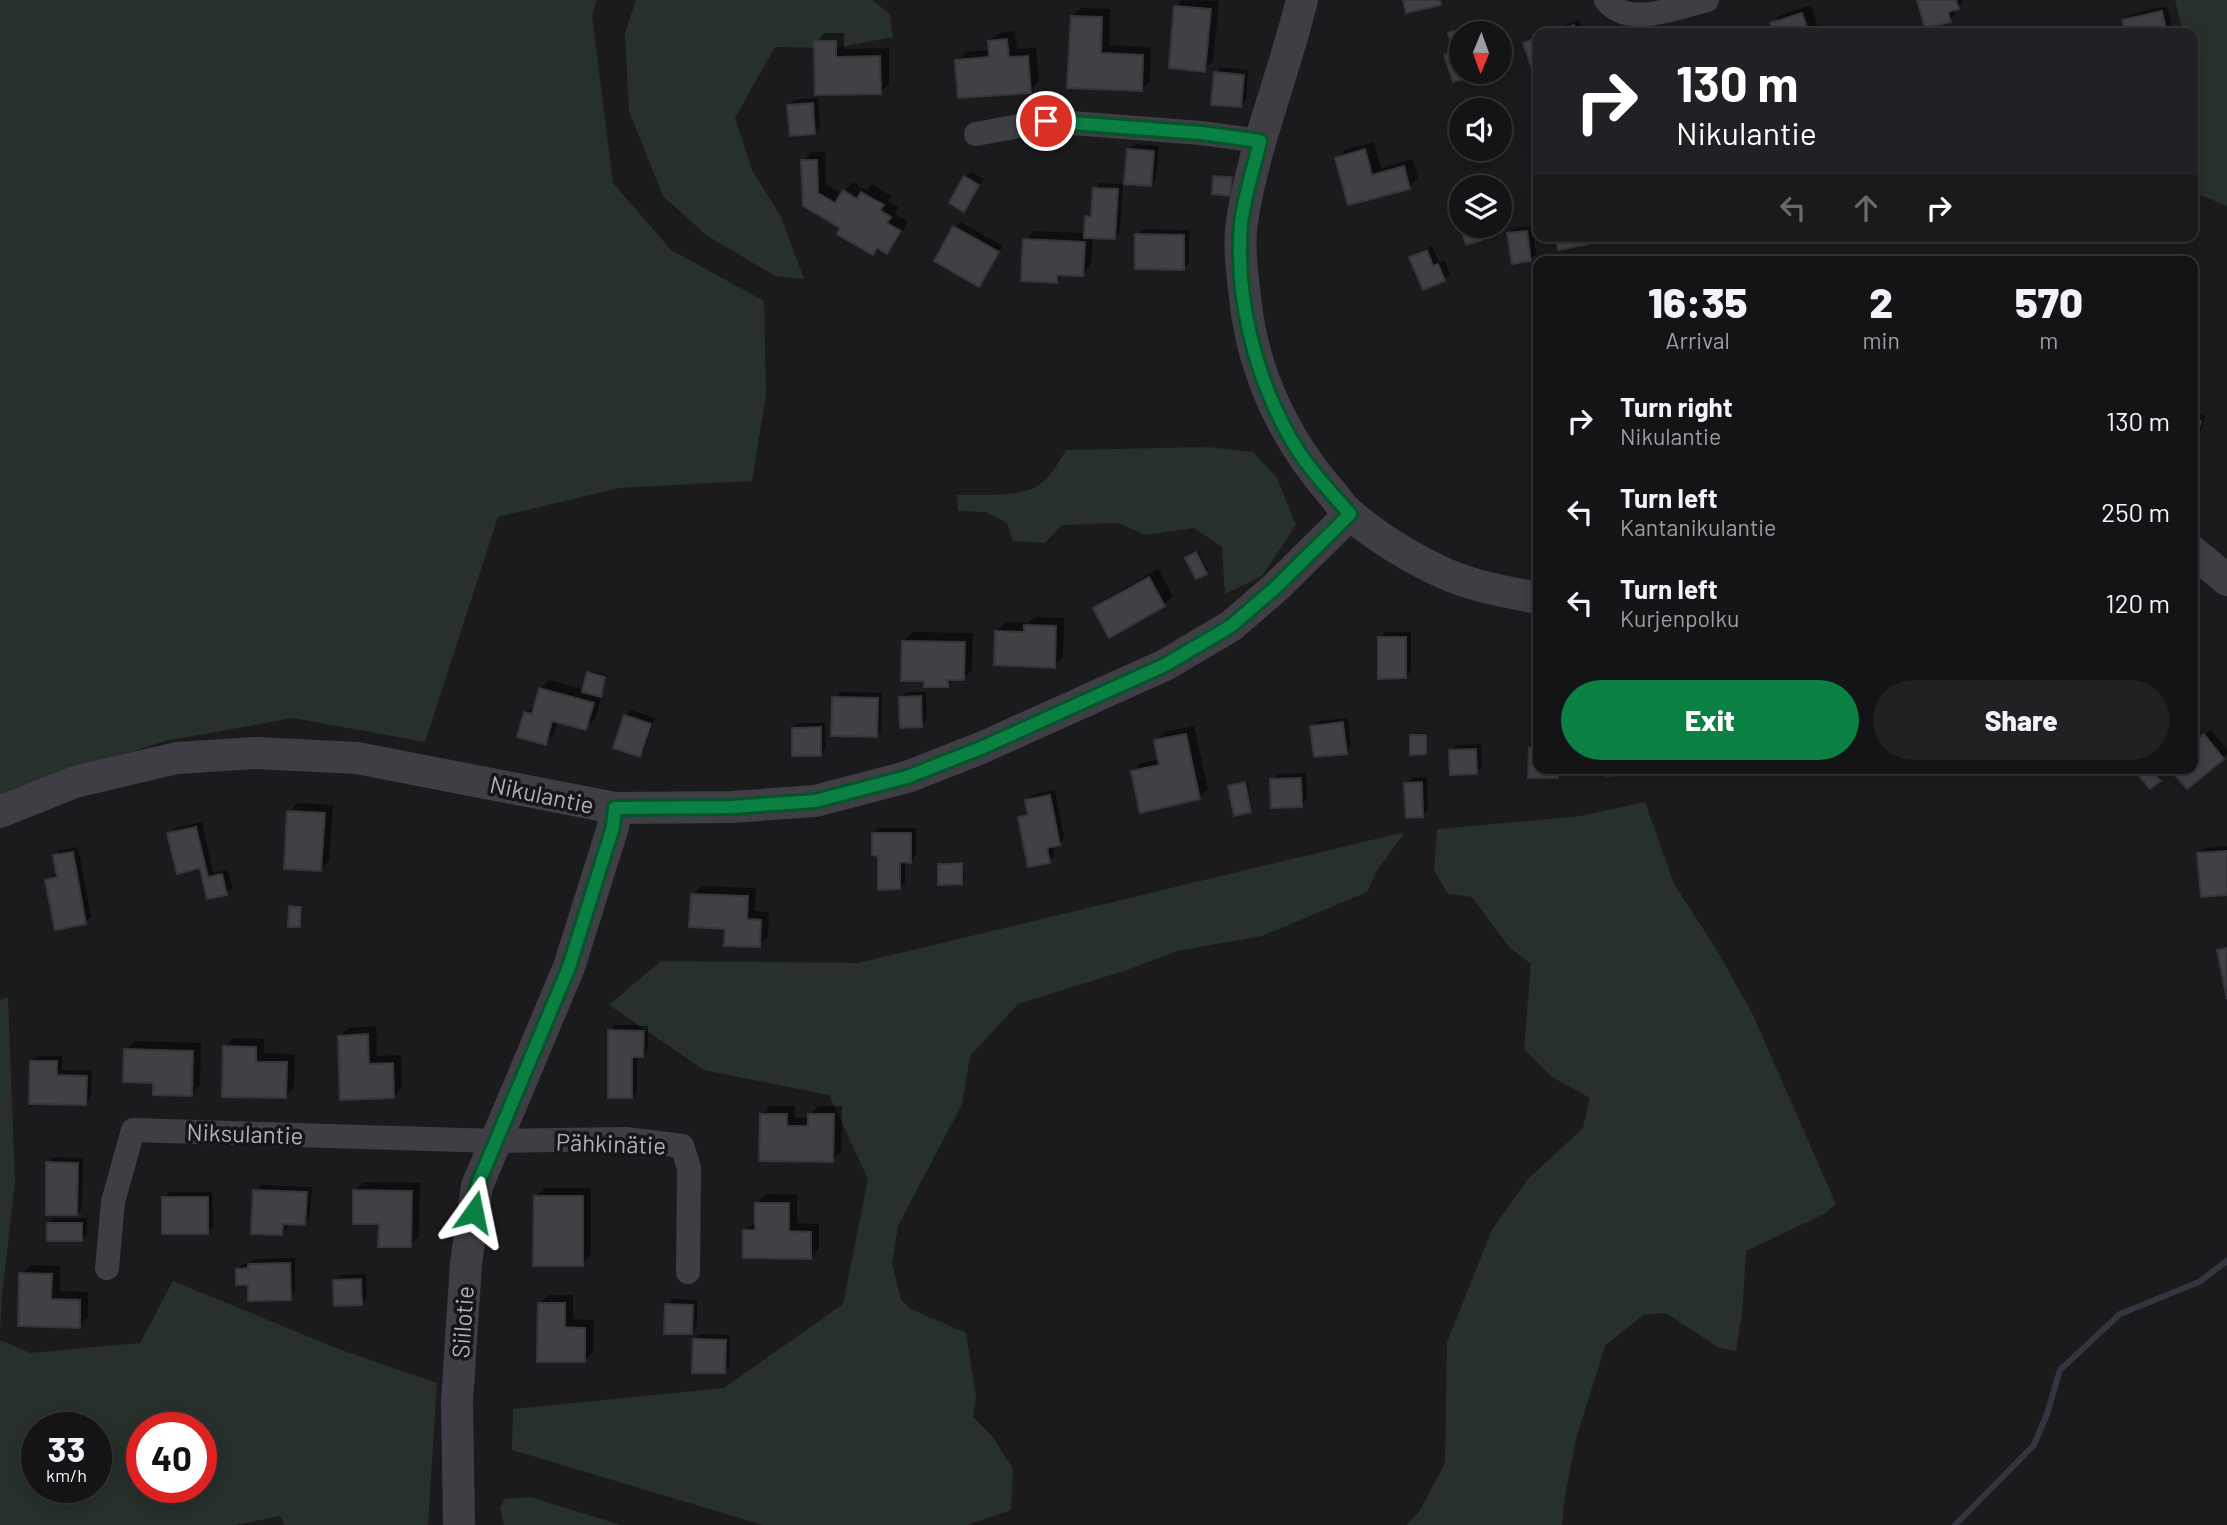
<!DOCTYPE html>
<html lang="en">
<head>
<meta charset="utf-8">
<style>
  :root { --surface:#141416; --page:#212123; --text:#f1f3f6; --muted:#9d9ea1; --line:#333335; --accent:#0b8043 }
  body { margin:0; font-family:Barlow,sans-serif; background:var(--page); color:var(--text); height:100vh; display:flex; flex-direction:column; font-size:26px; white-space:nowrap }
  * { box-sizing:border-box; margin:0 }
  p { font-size:23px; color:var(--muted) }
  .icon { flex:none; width:38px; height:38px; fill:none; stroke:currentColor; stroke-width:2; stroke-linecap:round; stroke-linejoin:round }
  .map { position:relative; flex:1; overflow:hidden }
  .side { position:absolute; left:1533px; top:256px; width:665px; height:518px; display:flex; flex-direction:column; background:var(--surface); border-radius:14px; box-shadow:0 4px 18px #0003,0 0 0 2px var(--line) }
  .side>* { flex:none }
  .top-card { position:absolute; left:1533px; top:28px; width:665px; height:214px; border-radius:14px; box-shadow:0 4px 18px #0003,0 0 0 2px var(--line); background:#202124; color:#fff; overflow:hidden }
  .needle { width:46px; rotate:181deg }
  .buttons { position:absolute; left:1449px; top:21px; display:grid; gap:14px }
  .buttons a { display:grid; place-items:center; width:63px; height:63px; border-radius:50%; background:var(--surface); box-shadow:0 4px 18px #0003,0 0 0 2px var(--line); font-size:35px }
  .speed { position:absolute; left:21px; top:1412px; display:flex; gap:14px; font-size:35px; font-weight:700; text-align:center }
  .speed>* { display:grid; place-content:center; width:91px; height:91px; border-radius:50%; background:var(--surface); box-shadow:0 4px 18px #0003,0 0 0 2px var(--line); line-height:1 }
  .speed small { font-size:18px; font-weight:400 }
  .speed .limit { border:10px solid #d22; background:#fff; color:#111 }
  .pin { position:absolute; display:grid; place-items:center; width:60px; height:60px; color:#fff; margin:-30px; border:4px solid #fff; border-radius:50%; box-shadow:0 2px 7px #0007 }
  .me { position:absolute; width:77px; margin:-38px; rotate:12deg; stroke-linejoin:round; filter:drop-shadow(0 0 5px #0008) }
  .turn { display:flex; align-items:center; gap:24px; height:147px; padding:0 28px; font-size:32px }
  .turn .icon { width:91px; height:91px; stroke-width:2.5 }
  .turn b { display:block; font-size:49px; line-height:60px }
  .lanes { display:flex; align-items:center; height:66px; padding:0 28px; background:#0003; justify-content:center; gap:35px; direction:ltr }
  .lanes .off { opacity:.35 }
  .eta { display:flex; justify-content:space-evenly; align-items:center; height:119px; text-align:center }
  .eta b { font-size:42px; font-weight:800; line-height:49px }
  .action { display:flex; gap:14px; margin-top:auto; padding:14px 28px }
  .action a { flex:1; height:80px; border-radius:42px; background:var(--accent); color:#fff; font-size:28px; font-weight:800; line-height:80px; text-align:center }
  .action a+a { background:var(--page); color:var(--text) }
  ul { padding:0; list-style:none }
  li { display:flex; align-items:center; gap:21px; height:91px; padding:0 28px }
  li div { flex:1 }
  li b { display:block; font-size:26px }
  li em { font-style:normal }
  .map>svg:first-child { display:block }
</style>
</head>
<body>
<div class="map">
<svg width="2227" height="1525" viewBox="0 0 2227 1525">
  <rect width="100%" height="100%" fill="#1b1b1d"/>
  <g fill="#27302a" fill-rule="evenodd">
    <polygon points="0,0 597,0 592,15 613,183 671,250 764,301 766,395 752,481 619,488 498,517 425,742 293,718 165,741 0,795"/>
    <polygon points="636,0 872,0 890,14 893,37 835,48 775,47 735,118 752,170 781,217 804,279 775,276 706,235 663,196 629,111 625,33"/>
    <polygon points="2175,0 2227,0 2227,206 2193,192 2193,33 2183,33"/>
    <path d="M1208,447L1253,452L1277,478L1296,525L1262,576L1225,594L1222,547L1194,528L1145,535L1118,523L1062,525L1045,543L1013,541L1007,523L985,512L958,511L957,495C976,495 1017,496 1034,488C1049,480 1058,464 1066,450Z"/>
    <polygon points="1645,802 1674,884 1718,952 1752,1013 1836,1204 1824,1214 1746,1251 1742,1313 1736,1351 1719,1348 1666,1313 1643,1315 1605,1346 1576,1439 1565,1496 1562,1525 1406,1525 1419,1512 1445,1463 1447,1342 1492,1230 1528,1179 1583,1128 1590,1098 1552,1077 1524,1049 1531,964 1509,947 1472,897 1448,894 1434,870 1437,829 1581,816"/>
    <polygon points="1405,832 1376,872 1367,892 1262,936 1177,951 1127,970 1018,1004 970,1056 962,1104 898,1226 892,1264 901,1300 911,1309 966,1333 976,1396 973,1417 992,1436 1013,1469 1011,1510 967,1525 763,1525 512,1450 513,1409 724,1388 843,1304 868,1179 829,1095 704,1070 609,1005 661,961 858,963"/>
    <polygon points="8,997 15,1182 2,1296 0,1331 0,1000"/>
    <path d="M173,1281L336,1348L437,1383L428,1525H285L280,1516L235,1525H0V1340L30,1353L140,1343ZM37,1428H96V1488H37ZM142,1428H201V1488H142Z"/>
    <polygon points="530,1497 621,1525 504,1525 500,1508 505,1499"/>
  </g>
  <g fill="#0007">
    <polygon points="1182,0 1219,1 1213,61 1204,70 1176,7"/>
    <polygon points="1919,0 1963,0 1963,2 1954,9 1955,14 1950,20"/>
    <polygon points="1811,5 1820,33 1776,33 1772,24 1781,15"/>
    <polygon points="2167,6 2172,28 2167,33 2127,33 2124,21 2129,15"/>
    <polygon points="1081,8 1110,9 1109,45 1151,47 1150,81 1141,90 1069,86 1073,16"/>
    <polygon points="1482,20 1486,33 1461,33 1461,41 1453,44 1450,34 1455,28"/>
    <polygon points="1579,20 1584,33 1543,33"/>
    <polygon points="1015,31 1017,49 1036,48 1039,82 1030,91 957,61 966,52 990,50 990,41 999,33"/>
    <polygon points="825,33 844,33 844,49 889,48 889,84 880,92 816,42"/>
    <polygon points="1538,35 1538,65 1533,67 1525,43 1530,38"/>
    <polygon points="1461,47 1461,72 1481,72 1454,80 1446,55 1452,50"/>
    <polygon points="1221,67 1248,70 1246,100 1240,105 1216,73"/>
    <polygon points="818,98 820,127 814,132 789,105 795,100"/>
    <polygon points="1374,142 1381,168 1412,159 1418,178 1409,187 1349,203 1337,158 1346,149"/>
    <polygon points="1134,144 1159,146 1156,179 1150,184 1129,150"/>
    <polygon points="812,152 825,152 826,184 842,194 853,182 866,190 872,184 891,196 888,201 899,207 895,214 908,222 896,243 887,252 879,247 872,253 842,228 805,205 803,161"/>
    <polygon points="971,172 984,179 964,210 965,177"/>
    <polygon points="1217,174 1233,176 1232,192 1230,194 1215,177"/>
    <polygon points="1100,183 1123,184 1120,232 1114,237 1093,236 1091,265 1082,274 1064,273 1056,281 1025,240 1034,231 1086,233 1087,217 1092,212 1095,188"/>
    <polygon points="960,222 1003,246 979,285 955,227"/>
    <polygon points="1462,226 1480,226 1483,237 1468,243"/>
    <polygon points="1532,226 1536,254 1530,260 1509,234 1515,228"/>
    <polygon points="1143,229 1189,230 1189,263 1183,268 1137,234"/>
    <polygon points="1432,246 1439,262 1444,260 1450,274 1444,280 1412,258 1417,252"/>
    <polygon points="2193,412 2205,416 2193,458"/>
    <polygon points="1198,551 1208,570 1206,572 1187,558"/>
    <polygon points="1158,569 1173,596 1164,605 1110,635 1095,609 1104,600"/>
    <polygon points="1035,617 1064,618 1063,657 1054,666 997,631 1006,622 1028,623"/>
    <polygon points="913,632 973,633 972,670 963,679 954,679 947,686 926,680 904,641"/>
    <polygon points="1386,632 1411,632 1411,671 1406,677 1380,637"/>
    <polygon points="591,671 607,675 595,719 586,728 558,721 554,734 545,743 525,713 536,705 540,689 549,680 584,690"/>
    <polygon points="840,692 882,693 881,730 876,736 834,698"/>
    <polygon points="906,692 926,692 927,720 921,725 901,698"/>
    <polygon points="631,710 655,718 645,749 640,755 625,716"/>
    <polygon points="1348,718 1351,746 1346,752 1312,726 1318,721"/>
    <polygon points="799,723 825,723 826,748 820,754 793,728"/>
    <polygon points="1194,726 1208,789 1199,798 1133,772 1141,763 1160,759 1156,741 1165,732"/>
    <polygon points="2211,730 2227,750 2227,754 2187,787 2193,768 2193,744"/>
    <polygon points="1427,733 1427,750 1425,753 1411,736 1414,734"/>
    <polygon points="1536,743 1538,743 1538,768 1574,768 1570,773 1561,772 1557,776 1530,776 1531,748"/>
    <polygon points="1481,744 1482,767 1476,772 1451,751 1457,745"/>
    <polygon points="2151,768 2154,768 2162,777 2150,787 2142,776"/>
    <polygon points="1306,773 1307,799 1301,805 1272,780 1278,774"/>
    <polygon points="1427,777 1428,810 1422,815 1406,784 1412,778"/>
    <polygon points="1247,781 1252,808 1250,811 1230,786"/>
    <polygon points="1055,790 1064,838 1059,844 1053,845 1054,855 1049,861 1020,818 1029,812 1027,800 1032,795"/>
    <polygon points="298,803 333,805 329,861 320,869 289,812"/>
    <polygon points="202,822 213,873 228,870 232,888 226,893 208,897 201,866 169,834 175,828"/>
    <polygon points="879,828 916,828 916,855 911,861 905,861 905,882 900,888 880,854 873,834"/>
    <polygon points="2227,846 2227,893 2199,854 2205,848"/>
    <polygon points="78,847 91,917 85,922 47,880 53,875 58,873 55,856 60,850"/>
    <polygon points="942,862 963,862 964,880 961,883 940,865"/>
    <polygon points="701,886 756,888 755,911 769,912 768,936 759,945 727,927 692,895"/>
    <polygon points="293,905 303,905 302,923 299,925 291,907"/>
    <polygon points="615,1025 648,1026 648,1049 643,1055 637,1055 637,1091 631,1097 610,1031"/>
    <polygon points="376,1026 377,1056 401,1055 402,1087 394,1096 340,1036 349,1028"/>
    <polygon points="233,1038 264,1039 264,1053 295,1054 294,1088 285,1097 225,1047"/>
    <polygon points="135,1041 201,1043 200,1085 191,1094 155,1081 126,1050"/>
    <polygon points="37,1056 62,1056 62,1070 92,1071 91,1097 86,1103 31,1061"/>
    <polygon points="770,1106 795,1106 795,1118 810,1118 810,1114 819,1106 842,1106 841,1152 832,1160 761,1115"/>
    <polygon points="53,1157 83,1158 82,1208 77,1214 48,1163"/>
    <polygon points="364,1182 420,1183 419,1236 410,1245 380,1222 355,1191"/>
    <polygon points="261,1185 312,1187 310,1217 305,1223 288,1222 287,1228 282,1234 255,1191"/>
    <polygon points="544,1188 591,1188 591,1255 582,1264 535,1197"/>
    <polygon points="170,1192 212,1192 213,1227 207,1232 164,1198"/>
    <polygon points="766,1194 797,1195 797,1223 819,1224 819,1249 810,1257 745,1230 757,1222 757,1203"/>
    <polygon points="54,1218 87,1218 87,1234 81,1240 49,1224"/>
    <polygon points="295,1258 295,1292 290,1298 249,1283 237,1269 243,1264 251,1263 256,1259"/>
    <polygon points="30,1265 60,1266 60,1291 88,1292 88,1317 79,1326 21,1274"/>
    <polygon points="366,1274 367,1298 361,1304 335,1281 341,1275"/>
    <polygon points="549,1295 573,1295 573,1319 594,1320 593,1352 584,1361 540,1303"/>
    <polygon points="672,1299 697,1300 697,1327 691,1333 667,1305"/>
    <polygon points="700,1334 730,1335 730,1366 724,1371 695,1340"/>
  </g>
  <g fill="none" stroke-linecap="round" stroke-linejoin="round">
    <polyline stroke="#313641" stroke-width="6" points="1955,1525 2034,1445 2047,1414 2060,1370 2120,1314 2199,1282 2227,1261"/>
  </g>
  <g fill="#414044" stroke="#363539" stroke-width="2">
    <polygon points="1403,0 1440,0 1441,5 1406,13"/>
    <polygon points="1917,0 1956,0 1959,9 1948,12 1951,22 1925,28"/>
    <polygon points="1174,6 1211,9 1205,72 1169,68"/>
    <polygon points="2162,11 2167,33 2125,33 2122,20"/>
    <polygon points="1802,13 1809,33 1774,33 1770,23"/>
    <polygon points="1071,16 1102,17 1101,53 1143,55 1142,91 1067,88"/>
    <polygon points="1477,24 1480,33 1461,33 1461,43 1452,46 1448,33"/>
    <polygon points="1574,25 1577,33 1550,33"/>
    <polygon points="1538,37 1538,67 1532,69 1523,43"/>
    <polygon points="1007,39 1009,57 1028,56 1031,93 958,98 955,60 989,57 988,41"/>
    <polygon points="814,41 836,41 836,57 880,56 881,94 815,95"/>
    <polygon points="1461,50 1461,72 1487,72 1453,82 1444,55"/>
    <polygon points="1214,72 1244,75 1241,107 1211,105"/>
    <polygon points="813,103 815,134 790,136 787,105"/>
    <polygon points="1127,149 1154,151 1151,186 1124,184"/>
    <polygon points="1365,149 1372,175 1404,166 1410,189 1348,205 1335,158"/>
    <polygon points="801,160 817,160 818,193 835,203 843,190 857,199 861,192 884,205 880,210 891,217 887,223 901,231 887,254 877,248 873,255 837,234 840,228 803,206"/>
    <polygon points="964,176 979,185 964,212 949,203"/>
    <polygon points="1213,176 1232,177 1230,196 1212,194"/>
    <polygon points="1093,188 1118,189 1115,239 1084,238 1085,216 1091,217"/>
    <polygon points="1461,217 1461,226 1477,226 1482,240 1466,245 1458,218"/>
    <polygon points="953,226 999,252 979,287 934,261"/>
    <polygon points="1527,231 1531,261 1512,264 1507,233"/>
    <polygon points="1135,234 1184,235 1184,270 1135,269"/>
    <polygon points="1555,236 1587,236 1589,244 1558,250"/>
    <polygon points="1023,239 1085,242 1083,276 1057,275 1057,283 1021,281"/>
    <polygon points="1427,250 1433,266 1438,264 1445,281 1423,290 1409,257"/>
    <polygon points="2193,419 2201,421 2193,448"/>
    <polygon points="1196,552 1207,574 1196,579 1185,558"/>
    <polygon points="1149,577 1165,606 1109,638 1093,608"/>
    <polygon points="1024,625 1056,626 1055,668 994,665 995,631 1024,632"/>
    <polygon points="1378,637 1406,637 1406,678 1378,679"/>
    <polygon points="902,641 965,642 964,680 948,680 948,687 924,687 924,681 901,681"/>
    <polygon points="587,672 605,677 601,697 582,692"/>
    <polygon points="539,688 594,703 586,730 552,721 546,745 517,737 524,712 532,714"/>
    <polygon points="921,696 922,727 900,728 899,697"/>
    <polygon points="832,697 878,698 877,737 831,736"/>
    <polygon points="624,715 651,724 640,757 613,748"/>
    <polygon points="1343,722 1347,754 1314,757 1310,726"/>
    <polygon points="821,727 821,756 792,756 792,728"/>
    <polygon points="1186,734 1200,799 1140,813 1131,771 1159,765 1154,740"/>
    <polygon points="2204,734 2224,759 2187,789 2169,768 2193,768 2193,743"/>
    <polygon points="1410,735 1426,735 1426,754 1410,755"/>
    <polygon points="1529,748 1538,748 1538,768 1571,768 1571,774 1558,774 1558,778 1528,778"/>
    <polygon points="1476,749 1477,774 1450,775 1449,750"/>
    <polygon points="1607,768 1628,768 1629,774 1607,776"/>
    <polygon points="2150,768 2161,781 2150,789 2139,776"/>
    <polygon points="1301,778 1302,807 1271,808 1270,779"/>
    <polygon points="1245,782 1251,812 1234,816 1228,786"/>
    <polygon points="1422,782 1423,817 1406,818 1404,783"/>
    <polygon points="1050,795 1060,845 1047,848 1050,863 1028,867 1018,817 1028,815 1025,800"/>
    <polygon points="287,811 325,813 321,871 284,869"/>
    <polygon points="196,827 208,877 222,874 227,895 207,899 200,868 177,874 167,833"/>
    <polygon points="872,833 911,833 911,863 900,862 900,889 878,890 878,856 872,855"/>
    <polygon points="2227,851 2227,895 2201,897 2197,853"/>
    <polygon points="73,852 86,924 55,930 45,880 57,877 53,855"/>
    <polygon points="962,863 962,884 938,885 938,864"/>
    <polygon points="691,894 748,896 747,919 761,920 760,947 724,946 725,929 689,927"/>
    <polygon points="289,906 301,907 300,927 288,927"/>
    <polygon points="2227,948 2227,999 2217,950"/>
    <polygon points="608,1030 644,1031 643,1057 632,1057 632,1098 608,1098"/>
    <polygon points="368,1034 369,1064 393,1063 394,1098 340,1100 338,1036"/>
    <polygon points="223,1046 256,1047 256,1062 287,1062 286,1098 222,1097"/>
    <polygon points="124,1049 193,1051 192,1096 153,1095 153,1083 123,1082"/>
    <polygon points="30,1061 57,1061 57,1075 87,1076 86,1105 29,1104"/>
    <polygon points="760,1114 787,1114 787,1126 808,1126 808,1114 834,1114 833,1162 759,1161"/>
    <polygon points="46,1162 78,1163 77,1215 46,1215"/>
    <polygon points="253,1190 307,1192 305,1225 283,1224 282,1235 251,1234"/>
    <polygon points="353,1190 412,1191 411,1247 378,1247 379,1224 353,1224"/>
    <polygon points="534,1196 583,1196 583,1266 533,1266"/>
    <rect x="162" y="1197" width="46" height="37"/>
    <polygon points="755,1203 789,1203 789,1231 811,1232 811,1259 743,1258 743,1230 755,1230"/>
    <rect x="47" y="1223" width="35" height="18"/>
    <polygon points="290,1263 291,1300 248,1301 248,1285 236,1285 236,1269 248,1268 248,1264"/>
    <polygon points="19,1273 52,1274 51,1299 80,1300 80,1328 18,1326"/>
    <polygon points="361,1279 362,1305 334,1306 333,1280"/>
    <polygon points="538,1303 565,1303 565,1327 585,1328 585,1362 537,1362"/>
    <polygon points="665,1304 693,1305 692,1334 664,1334"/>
    <polygon points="693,1339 726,1340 725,1373 692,1373"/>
  </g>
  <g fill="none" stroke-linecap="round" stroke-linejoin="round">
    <g stroke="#3f3e44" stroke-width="24">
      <path d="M1606,0C1628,29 1678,7 1707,0"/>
      <polyline points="976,134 1046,121 1201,133 1260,141"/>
      <polyline points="107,1268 113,1202 133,1130 497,1141 626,1139 682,1146 689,1168 688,1272"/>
    </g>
    <g stroke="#3f3e44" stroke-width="32">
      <path d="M1302,0C1284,74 1254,145 1242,221C1238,247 1243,279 1246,305C1254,374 1285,439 1330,491C1337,499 1343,509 1351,515C1378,538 1413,559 1446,574C1475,587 1507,592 1538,598"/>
      <polyline points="2193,552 2227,580"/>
      <polyline points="0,812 75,782 177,758 256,753 357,758 615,808 732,807 815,801 907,777 981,748 1165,665 1231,626 1275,588 1350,514"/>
      <polyline points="459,1525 457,1401 466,1263 477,1186 569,967 613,827 615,808"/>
    </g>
  </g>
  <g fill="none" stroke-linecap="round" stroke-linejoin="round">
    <defs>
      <path id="route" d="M474,1212L477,1186L569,967L613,827L615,808L732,807L815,801L907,777L981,748L1165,665L1231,626L1275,588L1350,514C1328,489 1304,464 1288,434C1254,372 1235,295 1241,224C1244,196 1254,168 1260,141L1201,133L1046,121"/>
    </defs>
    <use href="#route" stroke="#07532c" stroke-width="18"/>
    <use href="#route" stroke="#0b8043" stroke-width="12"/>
  </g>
  <g text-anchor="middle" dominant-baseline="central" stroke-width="7" stroke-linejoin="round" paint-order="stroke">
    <g font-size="24" fill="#aeafbb" stroke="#161618">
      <text transform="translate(542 794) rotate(12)">Nikulantie</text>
      <text transform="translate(245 1133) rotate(2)">Niksulantie</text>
      <text transform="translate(611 1143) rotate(2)">Pähkinätie</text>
      <text transform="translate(462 1322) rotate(-86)">Siilotie</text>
    </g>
  </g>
</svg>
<div class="buttons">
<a><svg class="needle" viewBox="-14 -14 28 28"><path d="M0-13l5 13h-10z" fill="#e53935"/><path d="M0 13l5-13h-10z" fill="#9d9ea1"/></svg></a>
<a><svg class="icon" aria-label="sound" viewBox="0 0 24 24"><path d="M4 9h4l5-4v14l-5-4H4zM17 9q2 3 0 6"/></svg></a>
<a><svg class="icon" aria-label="layers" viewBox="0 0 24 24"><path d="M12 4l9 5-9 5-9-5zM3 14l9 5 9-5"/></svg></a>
</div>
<div class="speed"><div>33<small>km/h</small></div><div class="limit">40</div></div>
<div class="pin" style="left:1046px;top:121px;background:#d93025"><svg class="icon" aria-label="arrive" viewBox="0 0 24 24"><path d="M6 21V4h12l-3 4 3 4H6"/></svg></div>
<svg class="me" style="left:474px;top:1212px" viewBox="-20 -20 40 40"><path d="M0-17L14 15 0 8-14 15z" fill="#0b8043" stroke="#fff" stroke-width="4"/></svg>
<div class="top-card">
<div class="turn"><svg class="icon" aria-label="right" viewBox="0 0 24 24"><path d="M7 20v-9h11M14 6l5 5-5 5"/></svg><div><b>130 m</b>Nikulantie</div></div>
<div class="lanes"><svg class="icon off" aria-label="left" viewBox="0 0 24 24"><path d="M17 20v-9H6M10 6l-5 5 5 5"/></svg><svg class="icon off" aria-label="ahead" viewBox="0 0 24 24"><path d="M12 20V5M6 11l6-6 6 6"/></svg><svg class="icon" aria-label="right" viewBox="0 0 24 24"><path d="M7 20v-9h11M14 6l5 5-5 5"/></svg></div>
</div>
<section class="side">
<div class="eta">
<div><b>16:35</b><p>Arrival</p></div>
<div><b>2</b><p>min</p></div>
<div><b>570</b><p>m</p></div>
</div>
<ul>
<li><svg class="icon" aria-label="right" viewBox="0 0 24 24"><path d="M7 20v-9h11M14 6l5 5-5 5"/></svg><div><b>Turn right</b><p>Nikulantie</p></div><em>130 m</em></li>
<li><svg class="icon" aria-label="left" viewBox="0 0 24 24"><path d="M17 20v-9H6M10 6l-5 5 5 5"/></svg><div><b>Turn left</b><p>Kantanikulantie</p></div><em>250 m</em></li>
<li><svg class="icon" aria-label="left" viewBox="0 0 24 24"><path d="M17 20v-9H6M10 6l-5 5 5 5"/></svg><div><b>Turn left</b><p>Kurjenpolku</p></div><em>120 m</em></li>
</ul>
<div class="action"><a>Exit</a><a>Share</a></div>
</section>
</div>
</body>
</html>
